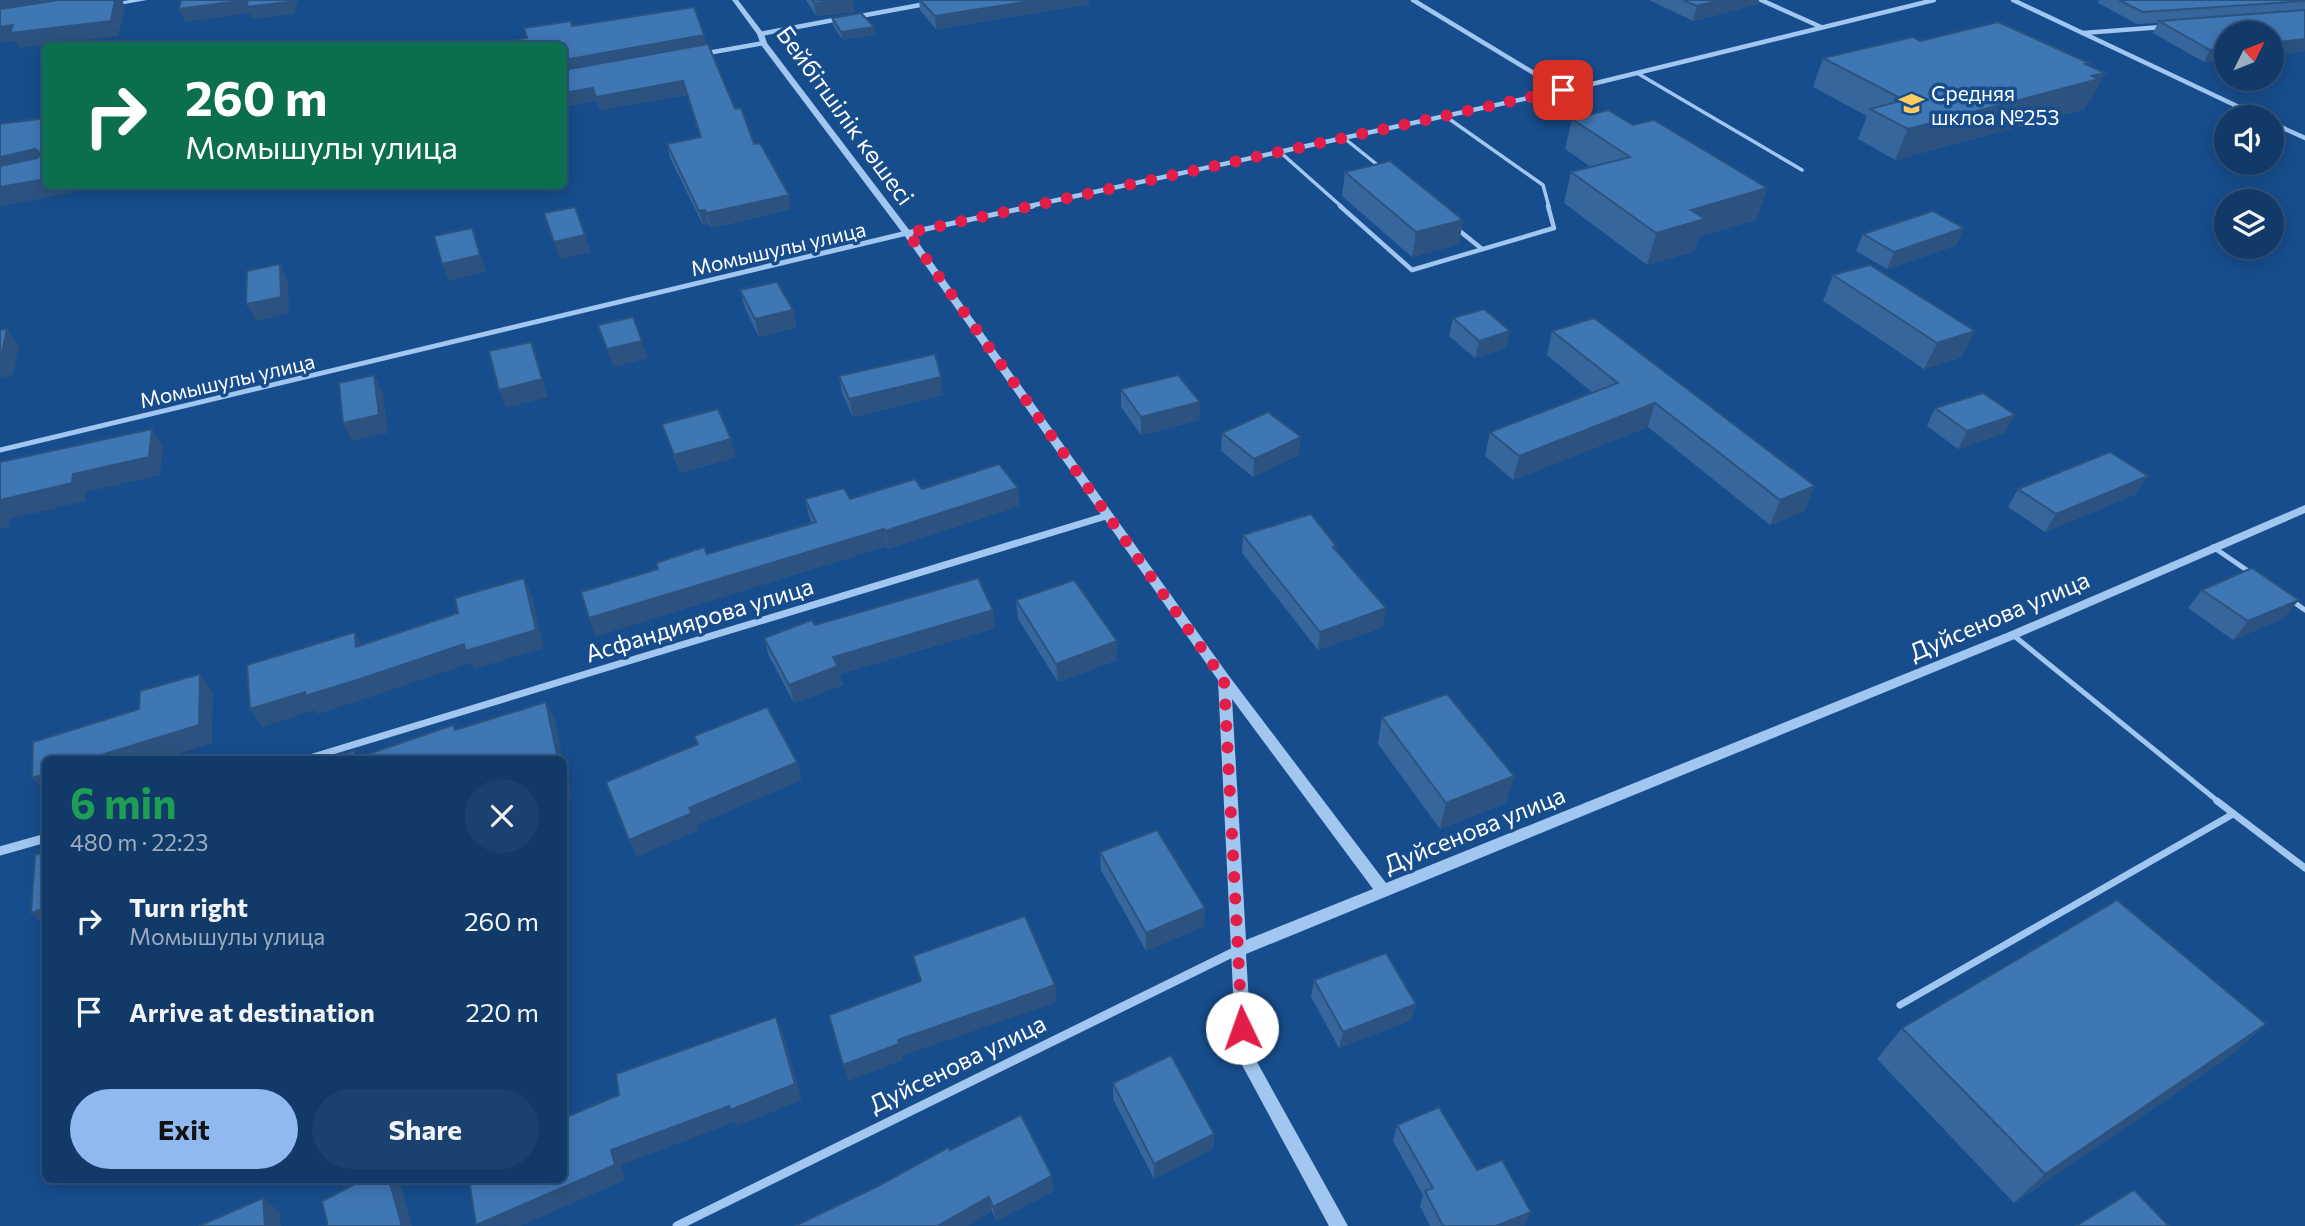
<!DOCTYPE html>
<html lang="en">
<head>
<meta charset="utf-8">
<style>
  :root { --surface:#113a69; --page:#1a416f; --text:#f1f3f6; --muted:#9cadc0; --line:#30547d; --accent:#90b9f0 }
  body { margin:0; font-family:Commissioner,sans-serif; background:var(--page); color:var(--text); height:100vh; display:flex; flex-direction:column; font-size:26px; white-space:nowrap }
  * { box-sizing:border-box; margin:0 }
  p { font-size:23px; color:var(--muted) }
  .icon { flex:none; width:38px; height:38px; fill:none; stroke:currentColor; stroke-width:2; stroke-linecap:round; stroke-linejoin:round }
  .map { position:relative; flex:1; overflow:hidden }
  .drawer { position:absolute; left:42px; top:756px; width:525px; height:427px; display:flex; flex-direction:column; background:var(--surface); border-radius:10px; box-shadow:0 4px 18px #0003,0 0 0 2px var(--line) }
  .drawer>* { flex:none }
  .banner { position:absolute; left:42px; top:42px; width:525px; height:147px; border-radius:10px; box-shadow:0 4px 18px #0003,0 0 0 2px var(--line); background:#0b6e4f; color:#fff; overflow:hidden }
  .needle { width:46px; rotate:47deg }
  .tools { position:absolute; left:2214px; top:21px; display:grid; gap:14px }
  .tools a { display:grid; place-items:center; width:70px; height:70px; border-radius:50%; background:var(--surface); box-shadow:0 4px 18px #0003,0 0 0 2px var(--line); font-size:35px }
  .pin { position:absolute; display:grid; place-items:center; width:60px; height:60px; color:#fff; margin:-30px; border-radius:14px; box-shadow:0 4px 10px #0006 }
  .me { position:absolute; width:77px; margin:-38px; rotate:357deg; stroke-linejoin:round; filter:drop-shadow(0 0 5px #0008) }
  .turn { display:flex; align-items:center; gap:24px; height:147px; padding:0 28px; font-size:32px }
  .turn .icon { width:91px; height:91px; stroke-width:2.5 }
  .turn b { display:block; font-size:49px; line-height:60px }
  .round { display:grid; place-items:center; flex:none; width:74px; height:74px; border-radius:37px; background:var(--page) }
  .summary { display:flex; align-items:center; justify-content:space-between; height:119px; padding:0 28px }
  h1 { font-size:42px; font-weight:700; line-height:52px; color:#1e9e55 }
  .cta { display:flex; gap:14px; margin-top:auto; padding:14px 28px }
  .cta a { flex:1; height:80px; border-radius:42px; background:var(--accent); color:#111; font-size:28px; font-weight:700; line-height:80px; text-align:center }
  .cta a+a { background:var(--page); color:var(--text) }
  ul { padding:0; list-style:none }
  li { display:flex; align-items:center; gap:21px; height:91px; padding:0 28px }
  li div { flex:1 }
  li b { display:block; font-size:26px }
  li em { font-style:normal }
  .map>svg:first-child { display:block }
</style>
</head>
<body>
<div class="map">
<svg width="2305" height="1226" viewBox="0 0 2305 1226">
  <rect width="100%" height="100%" fill="#174d8c"/>
  <g fill="none" stroke-linecap="round" stroke-linejoin="round">
    <g stroke="#a1c6ef" stroke-width="3.5">
      <polyline points="1637,73 1802,170"/>
      <polyline points="1445,116 1543,185 1549,207"/>
      <polyline points="1344,138 1380,167"/>
      <polyline points="1280,152 1342,207"/>
    </g>
    <g stroke="#a1c6ef" stroke-width="4.5">
      <polyline points="1340,206 1412,270 1554,228 1548,206"/>
      <polyline points="1456,228 1482,249"/>
    </g>
    <g stroke="#a1c6ef" stroke-width="5">
      <polyline points="2213,547 2251,573"/>
      <polyline points="2291,600 2305,610"/>
      <polyline points="2013,635 2220,803"/>
    </g>
    <g stroke="#a1c6ef" stroke-width="7">
      <polyline points="2217,801 2305,868"/>
      <polyline points="1900,1005 2233,814"/>
    </g>
    <g stroke="#a1c6ef" stroke-width="4.5">
      <polyline points="1413,0 1562,90"/>
      <polyline points="1761,0 1821,27"/>
      <polyline points="2013,0 2260,117"/>
      <polyline points="855,17 947,0"/>
      <polyline points="2083,33 2162,27"/>
      <polyline points="760,34 839,19"/>
      <polyline points="702,54 764,43"/>
      <polyline points="2272,123 2305,138"/>
      <polyline points="1025,207 1588,85 1934,0"/>
    </g>
    <polyline stroke="#a1c6ef" stroke-width="5" points="0,450 907,233 1033,206"/>
    <polyline stroke="#a1c6ef" stroke-width="7" points="303,760 1106,516"/>
    <g stroke="#a1c6ef" stroke-width="9">
      <polyline points="0,851 46,838"/>
      <polyline points="677,1226 1238,950"/>
    </g>
    <g fill="#a1c6ef" fill-rule="evenodd">
      <polygon points="129,0 147,0 108,7 105,5"/>
      <path d="M732,0H738L764,34L767,43L910,231L1229,676L1386,883L2009,632L2305,505V513L2017,638L1246,954L1252,1053L1348,1226H1329L1236,1054L1218,680L904,235L761,45L757,34ZM1232,699L1373,889L1246,940Z"/>
    </g>
  </g>
  <g fill="#36669c">
    <polygon points="806,0 853,0 854,12 816,16"/>
    <polygon points="919,0 1089,0 1089,4 936,29 920,10"/>
    <polygon points="1649,0 1759,0 1758,4 1693,21"/>
    <polygon points="2099,0 2305,0 2305,51 2272,55 2226,33 2226,59 2204,62 2153,33 2158,23 2137,24 2098,3"/>
    <polygon points="832,18 874,27 875,35 842,39 833,26"/>
    <polygon points="572,26 706,45 735,109 791,209 711,228 709,224 703,225 670,158 667,144 700,137 687,95 600,110 597,101 564,107 564,46 527,38"/>
    <polygon points="1920,41 2089,63 2088,65 2090,102 2087,103 2084,109 1895,160 1858,139 1867,116 1813,87 1823,58"/>
    <polygon points="1572,119 1633,125 1767,188 1756,220 1699,236 1695,251 1647,265 1564,203 1571,172 1591,167 1565,149"/>
    <polygon points="1345,172 1463,220 1459,244 1412,257 1342,196"/>
    <polygon points="1863,234 1957,245 1887,269 1856,251"/>
    <polygon points="1833,275 1962,357 1924,369 1823,301"/>
    <polygon points="740,290 797,327 759,337 745,308"/>
    <polygon points="1453,318 1510,331 1506,348 1475,358 1449,336"/>
    <polygon points="1594,318 1805,511 1770,525 1648,427 1513,480 1485,456 1490,432 1593,393 1547,355 1552,331"/>
    <polygon points="839,376 943,395 853,417 842,393"/>
    <polygon points="1121,389 1200,402 1199,420 1141,435 1121,407"/>
    <polygon points="1935,408 2005,433 1958,449 1927,426"/>
    <polygon points="662,424 736,457 680,473"/>
    <polygon points="1222,433 1299,455 1253,477 1221,451"/>
    <polygon points="1018,488 1019,506 888,549 887,546 596,636 589,618 707,554 812,523 809,516 805,499 850,499 922,489"/>
    <polygon points="2018,489 2136,494 2045,532 2008,507"/>
    <polygon points="1243,535 1336,546 1335,549 1383,627 1318,650 1242,553"/>
    <polygon points="2202,590 2284,618 2233,640 2188,608"/>
    <polygon points="1016,600 1117,641 1117,660 1058,682 1018,619"/>
    <polygon points="815,625 995,628 840,674 843,685 794,703 769,656 764,638"/>
    <polygon points="1382,717 1514,776 1506,803 1440,829 1378,744"/>
    <polygon points="1100,852 1204,926 1146,951 1101,870"/>
    <polygon points="1314,980 1416,1004 1411,1020 1339,1048 1311,997"/>
    <polygon points="2266,1024 2230,1056 2014,1203 1877,1059 1902,1028"/>
    <polygon points="1113,1083 1214,1134 1213,1149 1154,1179 1113,1099"/>
    <polygon points="1397,1125 1477,1170 1531,1212 1524,1226 1430,1226 1420,1206 1423,1195 1393,1141"/>
    <polygon points="878,1186 1054,1191 996,1221 992,1211 967,1226 795,1226"/>
  </g>
  <g fill="#2c537f">
    <polygon points="0,0 110,0 0,15"/>
    <polygon points="115,0 122,0 125,6 118,36 19,48 14,41 0,43 0,27"/>
    <polygon points="247,0 298,0 294,14 252,19 249,13 186,22 179,9"/>
    <polygon points="839,0 853,0 854,12 816,16 814,3"/>
    <polygon points="1037,0 1089,0 1089,4 936,29 935,16"/>
    <polygon points="1721,0 1759,0 1758,4 1693,21 1697,6"/>
    <polygon points="874,27 875,35 842,39 841,32"/>
    <polygon points="704,35 707,48 564,74 564,60"/>
    <polygon points="2305,39 2305,51 2272,55 2272,43"/>
    <polygon points="2226,48 2226,59 2204,62 2210,50"/>
    <polygon points="2089,63 2078,85 2092,76 2105,73 2090,102 2087,103 2084,109 1895,160 1908,129"/>
    <polygon points="683,81 687,95 600,110 596,97"/>
    <polygon points="593,88 597,101 564,107 564,93"/>
    <polygon points="35,149 45,165 0,176 0,157"/>
    <polygon points="46,179 46,186 74,186 72,193 0,206 0,187"/>
    <polygon points="1767,188 1756,220 1699,236 1695,251 1647,265 1656,233 1691,210"/>
    <polygon points="789,195 791,209 711,228 707,213"/>
    <polygon points="705,210 709,224 703,225 699,211"/>
    <polygon points="1463,220 1459,244 1412,257 1416,232"/>
    <polygon points="472,228 486,272 449,281 442,264"/>
    <polygon points="1964,228 1957,245 1887,269 1894,252"/>
    <polygon points="585,235 591,252 560,259 554,242"/>
    <polygon points="280,264 288,282 289,314 256,321 246,304"/>
    <polygon points="793,310 797,327 759,337 755,319"/>
    <polygon points="7,329 19,346 13,375 0,378 0,357"/>
    <polygon points="1510,331 1506,348 1475,358 1479,341"/>
    <polygon points="1975,331 1962,357 1924,369 1937,343"/>
    <polygon points="642,341 648,358 613,367 607,349"/>
    <polygon points="531,342 537,359 548,397 506,408 499,390"/>
    <polygon points="374,375 383,393 388,433 352,441 343,423"/>
    <polygon points="941,377 943,395 853,417 849,399"/>
    <polygon points="1200,402 1199,420 1141,435 1141,417"/>
    <polygon points="1655,403 1648,427 1513,480 1519,456"/>
    <polygon points="2015,415 2005,433 1958,449 1967,431"/>
    <polygon points="152,429 163,446 160,475 86,492 85,501 10,519 9,527 0,529 0,500 73,474"/>
    <polygon points="1301,437 1299,455 1253,477 1254,459"/>
    <polygon points="731,439 736,457 680,473 674,455"/>
    <polygon points="2148,476 2136,494 2045,532 2056,514"/>
    <polygon points="1815,486 1805,511 1770,525 1780,500"/>
    <polygon points="1018,488 1019,506 888,549 885,531"/>
    <polygon points="884,529 887,546 596,636 589,618"/>
    <polygon points="524,578 532,596 544,648 474,669 471,663 368,698 317,714 315,710 262,727 250,709 305,692 357,680"/>
    <polygon points="2299,600 2284,618 2233,640 2248,621"/>
    <polygon points="1386,608 1383,627 1318,650 1320,632"/>
    <polygon points="993,610 995,628 840,674 843,685 794,703 789,685 833,657"/>
    <polygon points="355,632 365,651 356,647"/>
    <polygon points="1117,641 1117,660 1058,682 1056,664"/>
    <polygon points="200,674 213,692 212,743 159,760 85,760"/>
    <polygon points="546,702 555,720 563,760 558,760"/>
    <polygon points="564,761 571,795 564,798"/>
    <polygon points="797,762 802,780 697,825 699,830 637,857 629,840 689,808"/>
    <polygon points="46,774 46,793 32,778"/>
    <polygon points="1514,776 1506,803 1440,829 1446,803"/>
    <polygon points="46,908 46,927 31,913"/>
    <polygon points="1205,908 1204,926 1146,951 1146,933"/>
    <polygon points="1055,985 1057,1002 902,1056 903,1060 848,1081 843,1065 898,1040"/>
    <polygon points="1416,1004 1411,1020 1339,1048 1343,1032"/>
    <polygon points="776,1017 783,1033 802,1100 737,1126 735,1122 621,1165 625,1180 520,1226 476,1225"/>
    <polygon points="2266,1024 2230,1056 2014,1203 2045,1174"/>
    <polygon points="1214,1134 1213,1149 1154,1179 1154,1164"/>
    <polygon points="1052,1176 1054,1191 996,1221 993,1207"/>
    <polygon points="389,1180 397,1180 400,1183 412,1226 402,1226"/>
    <polygon points="989,1197 992,1211 967,1226 937,1226"/>
    <polygon points="263,1198 280,1213 281,1226 265,1226"/>
    <polygon points="1531,1212 1524,1226 1496,1226"/>
  </g>
  <g fill="#3f77b5" stroke="#2c537f" stroke-width="2">
    <polygon points="59,0 115,0 111,21 10,33 13,25 0,27 0,9"/>
    <polygon points="181,0 247,0 179,9"/>
    <polygon points="248,0 289,0 289,2 246,7"/>
    <polygon points="812,0 839,0 814,3"/>
    <polygon points="920,0 1037,0 935,16"/>
    <polygon points="1683,0 1721,0 1697,6"/>
    <polygon points="2119,0 2305,0 2305,1 2143,12"/>
    <polygon points="694,7 704,35 564,60 564,46 475,46 527,38 524,28 571,21 572,26"/>
    <polygon points="2305,10 2305,39 2272,43 2272,33 2226,33 2226,48 2210,50 2159,21"/>
    <polygon points="861,13 874,27 841,32 832,18"/>
    <polygon points="1998,22 2089,63 2085,64 2105,73 2092,76 2099,79 1908,129 1870,109 1904,100 1823,58 1913,37 1920,41"/>
    <polygon points="708,44 735,109 741,108 754,144 760,143 789,195 707,213 705,210 699,211 667,144 701,137 683,81 596,97 593,88 564,93 564,70"/>
    <polygon points="1608,110 1633,125 1654,120 1767,188 1691,210 1705,219 1656,233 1571,172 1630,157 1572,119"/>
    <polygon points="46,118 46,179 0,187 0,166 37,158 41,154 35,149 0,157 0,124"/>
    <polygon points="1390,161 1463,220 1416,232 1345,172"/>
    <polygon points="575,207 585,235 554,242 544,213"/>
    <polygon points="1933,211 1964,228 1894,252 1863,234"/>
    <polygon points="472,228 480,255 442,264 434,236"/>
    <polygon points="280,264 281,297 246,304 247,271"/>
    <polygon points="1870,265 1975,331 1937,343 1833,275"/>
    <polygon points="777,282 793,310 755,319 740,290"/>
    <polygon points="1484,309 1510,331 1479,341 1453,318"/>
    <polygon points="633,317 642,341 607,349 598,325"/>
    <polygon points="1594,318 1815,486 1780,500 1655,403 1519,456 1490,432 1618,383 1552,331"/>
    <polygon points="7,329 1,357 0,357 0,330"/>
    <polygon points="531,342 542,379 499,390 489,351"/>
    <polygon points="935,354 941,377 849,399 839,376"/>
    <polygon points="374,375 379,415 343,423 339,383"/>
    <polygon points="1178,375 1200,402 1141,417 1121,389"/>
    <polygon points="1983,393 2015,415 1967,431 1935,408"/>
    <polygon points="718,409 731,439 674,455 662,424"/>
    <polygon points="1268,412 1301,437 1254,459 1222,433"/>
    <polygon points="152,429 149,457 73,474 72,483 0,500 0,462"/>
    <polygon points="2110,452 2148,476 2056,514 2018,489"/>
    <polygon points="999,464 1018,488 885,531 884,529 589,618 581,592 658,569 656,563 704,547 707,554 816,522 805,499 844,488 850,499 915,479 922,489"/>
    <polygon points="1311,514 1336,546 1333,547 1386,608 1320,632 1243,535"/>
    <polygon points="2252,568 2299,600 2248,621 2202,590"/>
    <polygon points="524,578 536,630 465,651 464,644 357,680 305,696 305,692 250,709 247,665 355,632 356,647 458,613 455,598"/>
    <polygon points="978,578 993,610 833,657 838,666 789,685 764,638 812,620 815,625"/>
    <polygon points="1074,580 1117,641 1056,664 1016,600"/>
    <polygon points="200,674 199,725 85,760 46,760 46,774 32,778 33,742 139,709 140,691"/>
    <polygon points="1447,694 1514,776 1446,803 1382,717"/>
    <polygon points="546,702 558,760 325,760 354,751 354,759 453,725 455,730"/>
    <polygon points="767,707 797,762 689,808 692,813 629,840 606,782 698,744 694,736"/>
    <polygon points="1157,830 1205,908 1146,933 1100,852"/>
    <polygon points="46,852 46,908 31,913 35,855"/>
    <polygon points="2117,900 2266,1024 2045,1174 1902,1028"/>
    <polygon points="1025,916 1055,985 898,1040 899,1044 843,1065 829,1015 921,981 913,956"/>
    <polygon points="1386,953 1416,1004 1343,1032 1314,980"/>
    <polygon points="776,1017 795,1084 730,1110 729,1106 611,1150 615,1165 476,1225 469,1180 564,1180 564,1118 619,1095 616,1074"/>
    <polygon points="1171,1055 1214,1134 1154,1164 1113,1083"/>
    <polygon points="1439,1107 1477,1170 1502,1160 1531,1212 1496,1226 1443,1226 1425,1191 1433,1188 1397,1125"/>
    <polygon points="1021,1115 1052,1176 993,1207 989,1197 937,1226 795,1226 878,1186 949,1147 950,1150"/>
    <polygon points="363,1180 389,1180 402,1226 328,1226 322,1201"/>
    <polygon points="2134,1190 2169,1226 2076,1226"/>
    <polygon points="263,1198 265,1226 199,1226"/>
  </g>
  <g fill="none" stroke-linecap="round" stroke-linejoin="round">
    <polyline stroke="#e11d48" stroke-width="12" stroke-dasharray="0 21.6" points="1242,1028 1224,680 908,233 1563,90"/>
  </g>
  <defs>
    <symbol id="school-bare" viewBox="-9 -9 18 18"><path d="M0-5L7-2L0 1L-7-2ZM-4 1L0 2.5L4 1V4Q0 6-4 4Z" fill="#ffcc5f" stroke="#174d8c" stroke-width="2.5" paint-order="stroke"/></symbol>
  </defs>
  <g fill-rule="evenodd">
    <use href="#school-bare" x="1894" y="86" width="35" height="35"/>
  </g>
  <g text-anchor="middle" dominant-baseline="central" stroke-width="7" stroke-linejoin="round" paint-order="stroke">
    <g font-size="21" fill="#fff" stroke="#174d8c" text-anchor="start">
      <text x="1931" y="92">Средняя<tspan x="1931" dy="24">шклоа №253</tspan></text>
    </g>
    <g font-size="21" fill="#fff" stroke="#174d8c">
      <text transform="translate(778 248) rotate(-13)">Момышулы улица</text>
      <text transform="translate(227 380) rotate(-13)">Момышулы улица</text>
    </g>
    <g font-size="24" fill="#fff" stroke="#174d8c">
      <text transform="translate(846 115) rotate(54)">Бейбітшілік көшесі</text>
      <text transform="translate(1999 615) rotate(-23)">Дуйсенова улица</text>
      <text transform="translate(699 619) rotate(-17)">Асфандиярова улица</text>
      <text transform="translate(1474 829) rotate(-22)">Дуйсенова улица</text>
      <text transform="translate(957 1063) rotate(-26)">Дуйсенова улица</text>
    </g>
  </g>
</svg>
<div class="tools">
<a><svg class="needle" viewBox="-14 -14 28 28"><path d="M0-13l5 13h-10z" fill="#e53935"/><path d="M0 13l5-13h-10z" fill="#9cadc0"/></svg></a>
<a><svg class="icon" aria-label="sound" viewBox="0 0 24 24"><path d="M4 9h4l5-4v14l-5-4H4zM17 9q2 3 0 6"/></svg></a>
<a><svg class="icon" aria-label="layers" viewBox="0 0 24 24"><path d="M12 4l9 5-9 5-9-5zM3 14l9 5 9-5"/></svg></a>
</div>
<div class="pin" style="left:1563px;top:90px;background:#d93025"><svg class="icon" aria-label="arrive" viewBox="0 0 24 24"><path d="M6 21V4h12l-3 4 3 4H6"/></svg></div>
<svg class="me" style="left:1242px;top:1028px" viewBox="-20 -20 40 40"><circle r="19" fill="#fff"/><path d="M0-13L10 11 0 6-10 11z" fill="#e11d48"/></svg>
<div class="banner">
<div class="turn"><svg class="icon" aria-label="right" viewBox="0 0 24 24"><path d="M7 20v-9h11M14 6l5 5-5 5"/></svg><div><b>260 m</b>Момышулы улица</div></div>
</div>
<section class="drawer">
<div class="summary"><div><h1>6 min</h1><p>480 m · 22:23</p></div><a class="round"><svg class="icon" aria-label="close" viewBox="0 0 24 24"><path d="M6 6l12 12M18 6L6 18"/></svg></a></div>
<ul>
<li><svg class="icon" aria-label="right" viewBox="0 0 24 24"><path d="M7 20v-9h11M14 6l5 5-5 5"/></svg><div><b>Turn right</b><p>Момышулы улица</p></div><em>260 m</em></li>
<li><svg class="icon" aria-label="arrive" viewBox="0 0 24 24"><path d="M6 21V4h12l-3 4 3 4H6"/></svg><div><b>Arrive at destination</b></div><em>220 m</em></li>
</ul>
<div class="cta"><a>Exit</a><a>Share</a></div>
</section>
</div>
</body>
</html>
